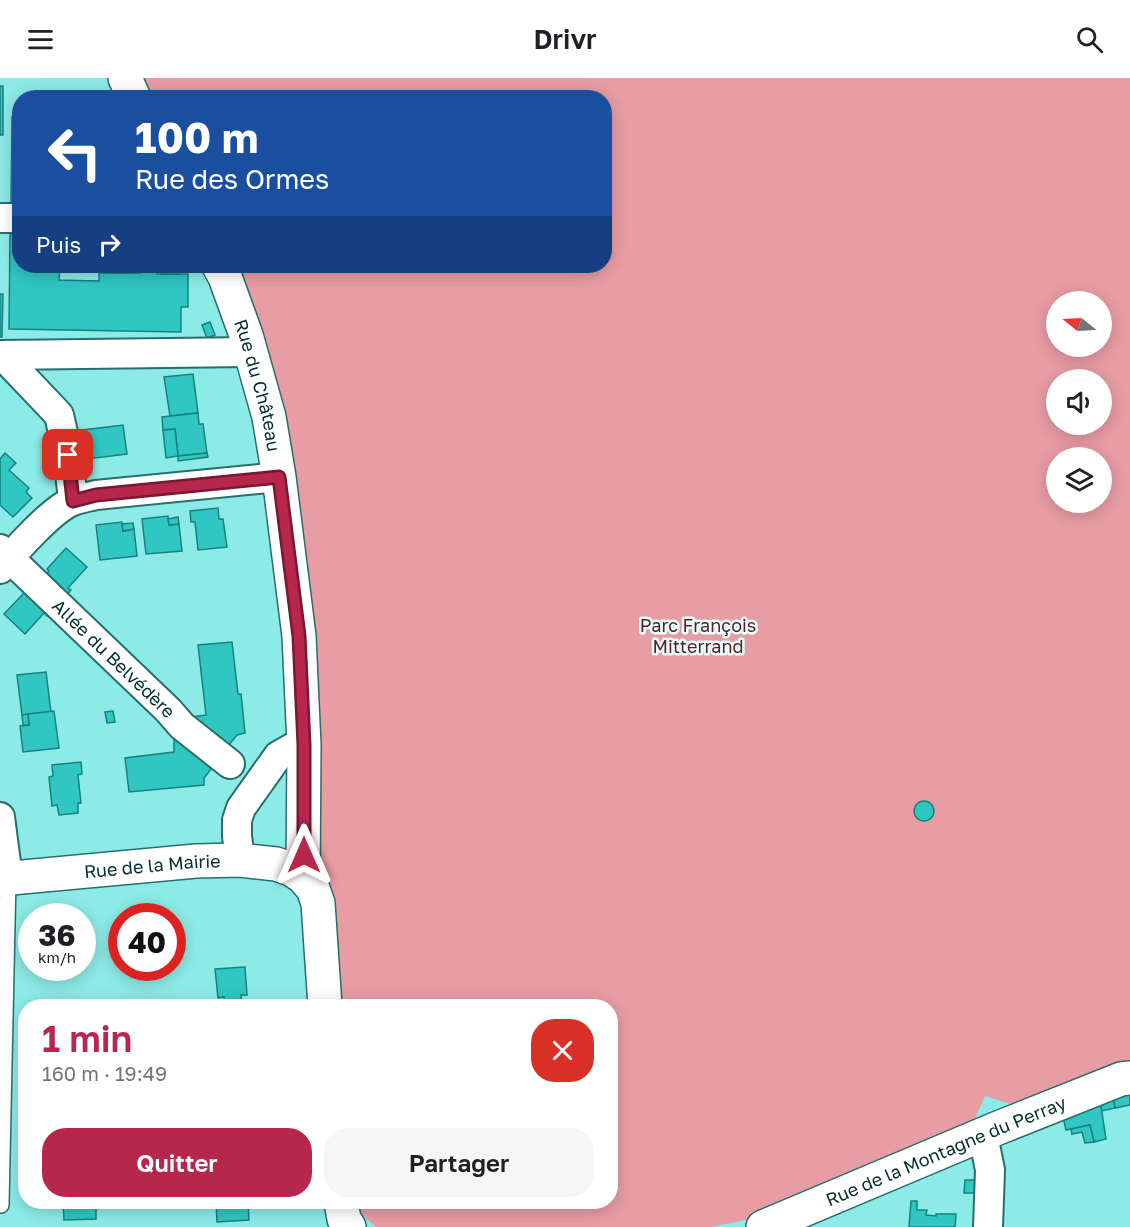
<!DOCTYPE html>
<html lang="fr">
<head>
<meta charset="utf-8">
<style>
  :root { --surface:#fff; --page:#f6f6f6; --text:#202124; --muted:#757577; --accent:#b7264b }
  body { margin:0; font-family:"Golos Text",sans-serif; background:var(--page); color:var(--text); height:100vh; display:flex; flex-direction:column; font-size:22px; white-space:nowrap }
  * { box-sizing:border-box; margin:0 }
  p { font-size:20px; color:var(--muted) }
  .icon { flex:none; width:33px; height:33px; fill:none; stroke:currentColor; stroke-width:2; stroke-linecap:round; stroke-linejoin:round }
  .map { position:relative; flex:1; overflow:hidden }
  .sheet { position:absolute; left:18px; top:921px; width:600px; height:210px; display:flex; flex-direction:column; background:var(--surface); border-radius:24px; box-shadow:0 3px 15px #0003 }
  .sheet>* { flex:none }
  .guide { position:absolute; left:12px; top:12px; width:600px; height:183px; border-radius:24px; box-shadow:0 3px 15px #0003; background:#1a4fa0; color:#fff; overflow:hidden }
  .needle { width:39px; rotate:288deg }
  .controls { position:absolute; left:1046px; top:213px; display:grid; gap:12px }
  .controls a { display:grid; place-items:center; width:66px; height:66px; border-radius:50%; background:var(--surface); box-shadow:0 3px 15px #0003; font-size:30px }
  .speed { position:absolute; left:18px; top:825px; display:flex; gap:12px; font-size:30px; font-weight:700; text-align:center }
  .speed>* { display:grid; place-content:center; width:78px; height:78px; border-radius:50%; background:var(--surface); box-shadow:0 3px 15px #0003; line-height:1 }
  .speed small { font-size:15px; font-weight:400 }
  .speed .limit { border:9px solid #d22; background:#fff; color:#111 }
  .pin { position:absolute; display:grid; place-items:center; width:51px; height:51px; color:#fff; margin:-26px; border-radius:12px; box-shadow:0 3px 9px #0006 }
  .me { position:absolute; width:66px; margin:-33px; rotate:0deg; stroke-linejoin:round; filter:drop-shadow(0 0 4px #0008) }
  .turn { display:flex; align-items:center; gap:21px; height:126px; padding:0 24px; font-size:27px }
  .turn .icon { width:78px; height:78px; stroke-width:2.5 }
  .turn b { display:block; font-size:42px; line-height:51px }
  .then { display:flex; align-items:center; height:57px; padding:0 24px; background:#0003; gap:12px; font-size:22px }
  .round { display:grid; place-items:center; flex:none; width:63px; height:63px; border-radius:24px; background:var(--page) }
  .overview { display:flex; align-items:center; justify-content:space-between; height:102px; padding:0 24px }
  h1 { font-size:36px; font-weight:600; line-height:45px; color:var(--accent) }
  .cta { display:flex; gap:12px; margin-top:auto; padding:12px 24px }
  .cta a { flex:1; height:69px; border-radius:24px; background:var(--accent); color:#fff; font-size:24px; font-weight:600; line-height:69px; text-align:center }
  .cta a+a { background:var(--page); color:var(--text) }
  header { display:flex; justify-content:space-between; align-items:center; height:78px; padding:0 24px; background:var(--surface); font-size:27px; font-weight:600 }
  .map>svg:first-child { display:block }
</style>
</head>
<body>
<header><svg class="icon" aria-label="menu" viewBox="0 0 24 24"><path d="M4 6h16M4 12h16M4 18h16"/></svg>Drivr<svg class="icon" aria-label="search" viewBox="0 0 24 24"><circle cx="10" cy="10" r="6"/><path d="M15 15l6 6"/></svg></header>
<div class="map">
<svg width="1130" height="1149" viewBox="0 0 1130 1149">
  <rect width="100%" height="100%" fill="#8debe7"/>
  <path fill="#e89ca4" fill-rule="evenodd" d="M132,0H1130V984L1017,1028L985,1018L973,1045L898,1079L746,1142L711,1149H376L353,1129L351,1124H610V928H333L312,798V667L227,188H604V20H142ZM1056,224H1101V268H1056ZM1056,302H1101V346H1056ZM1056,380H1101V424H1056Z"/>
  <g fill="#30c6c2" stroke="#16817f" stroke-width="1.5">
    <rect x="0" y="8" width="3" height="49"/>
    <polygon points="12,39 20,39 20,125 11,125"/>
    <polygon points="10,157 20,157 20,188 60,188 59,202 99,203 99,195 140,195 140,188 157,188 157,196 188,196 188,229 181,229 181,254 9,251"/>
    <polygon points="106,188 129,188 128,195 106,195"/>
    <polygon points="162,191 179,191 179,196 161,196"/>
    <polygon points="0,216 3,216 2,259 0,259"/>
    <polygon points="210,244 215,257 207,260 202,247"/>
    <polygon points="193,296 198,335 170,338 164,299"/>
    <polygon points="198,335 199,346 203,346 207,375 178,378 175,351 163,352 162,339"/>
    <polygon points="123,347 127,376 87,381 83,352"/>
    <polygon points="175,351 178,378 166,380 163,352"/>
    <polygon points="5,375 16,385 9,392 29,410 26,414 32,420 13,439 0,427 0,381"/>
    <polygon points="207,375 208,379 178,383 178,378"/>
    <polygon points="218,430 219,441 223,441 227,469 198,472 195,444 191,444 190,433"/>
    <polygon points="168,438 169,447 179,446 182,473 146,476 142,441"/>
    <polygon points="178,439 179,446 169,447 168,441"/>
    <polygon points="122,444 123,453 134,451 137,478 100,482 96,447"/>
    <polygon points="133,445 134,451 123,453 122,446"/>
    <polygon points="66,470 87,489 68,510 71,512 63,521 42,501 49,493 47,491"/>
    <polygon points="34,510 55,529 47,538 44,535 25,556 4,536 24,515 27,517"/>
    <polygon points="232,564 238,616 241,616 245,655 237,657 228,668 192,639 206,637 198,567"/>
    <polygon points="46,594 51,634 22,637 17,597"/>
    <polygon points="54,633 59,670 23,674 20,648 29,647 28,636"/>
    <polygon points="113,633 115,644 107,645 105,634"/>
    <polygon points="28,636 29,647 23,647 22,637"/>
    <polygon points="178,658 212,690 204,700 204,707 129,714 125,680 174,674 174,661"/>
    <polygon points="81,684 82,696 78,697 81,725 78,725 78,735 59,737 57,727 52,728 49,699 53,698 52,687"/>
    <circle cx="924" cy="733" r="10"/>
    <polygon points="245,889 247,917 241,917 242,928 224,928 224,919 218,920 215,891"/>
    <polygon points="1130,1016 1130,1027 1115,1030 1113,1019"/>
    <polygon points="1113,1019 1115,1030 1101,1033 1100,1022"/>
    <polygon points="1100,1022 1106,1061 1094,1064 1090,1047 1066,1052 1062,1034"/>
    <polygon points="1090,1047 1094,1064 1085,1065 1082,1054 1072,1056 1071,1051"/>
    <polygon points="965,1102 978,1102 977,1115 964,1115"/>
    <polygon points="911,1123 917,1123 917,1132 927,1132 926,1137 936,1138 936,1136 956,1136 955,1149 909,1149"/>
    <polygon points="63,1124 96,1124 96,1141 64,1142"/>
    <polygon points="216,1124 248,1124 249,1142 217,1144"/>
  </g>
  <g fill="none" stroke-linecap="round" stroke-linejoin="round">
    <defs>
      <polyline id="lane" points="1,1127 8,800"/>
      <g id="street">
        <polyline points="0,140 20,140"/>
        <polyline points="0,277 251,274"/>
        <polyline points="2,277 59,337 68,377 73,422"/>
        <path id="s1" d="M0,471L168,632L182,648L230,686"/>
        <path d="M0,491C15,473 52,431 73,423C80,420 89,419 96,417L279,399"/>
        <polyline points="0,739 8,800"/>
        <polyline points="240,782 237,758 237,742 241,730 278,678 292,670 304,667"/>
        <polyline points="979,1058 986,1072 990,1092 988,1149"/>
      </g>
      <g id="secondary">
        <polyline points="125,0 134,20"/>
        <path id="s2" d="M219,188L225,199L246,257L269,339L279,399L299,558L304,667L303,799L313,811L318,825L325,928"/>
        <path id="s3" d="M0,801L196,783L240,782L276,786L291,791L303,799"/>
        <polyline points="341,1124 344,1141 349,1149"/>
        <path id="s4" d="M763,1149L998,1050L1121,1001L1130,1000"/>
      </g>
    </defs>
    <use href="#lane" stroke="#266f6d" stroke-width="18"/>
    <use href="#street" stroke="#266f6d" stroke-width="32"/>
    <use href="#secondary" stroke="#266f6d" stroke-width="36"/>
    <use href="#lane" stroke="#fff" stroke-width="15"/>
    <use href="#street" stroke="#fff" stroke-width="28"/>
    <use href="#secondary" stroke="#fff" stroke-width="33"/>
  </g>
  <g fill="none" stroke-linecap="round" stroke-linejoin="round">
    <defs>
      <polyline id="route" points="68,377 73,423 96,417 279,399 299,558 304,667 304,777"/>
    </defs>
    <use href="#route" stroke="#771931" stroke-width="15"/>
    <use href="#route" stroke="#b7264b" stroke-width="10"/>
  </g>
  <g text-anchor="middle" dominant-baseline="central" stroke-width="5" stroke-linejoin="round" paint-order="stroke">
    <g font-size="18" fill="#032d2c" stroke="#e5fffd">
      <text stroke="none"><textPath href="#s2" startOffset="126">Rue du Château</textPath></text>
      <text stroke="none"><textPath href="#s1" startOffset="158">Allée du Belvédère</textPath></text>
      <text stroke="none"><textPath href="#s3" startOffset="153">Rue de la Mairie</textPath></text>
      <text stroke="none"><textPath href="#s4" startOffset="198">Rue de la Montagne du Perray</textPath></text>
    </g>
    <g font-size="18" fill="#621727" stroke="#e5fffd">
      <text x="698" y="547">Parc François<tspan x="698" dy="21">Mitterrand</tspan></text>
    </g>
  </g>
</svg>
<div class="controls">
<a><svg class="needle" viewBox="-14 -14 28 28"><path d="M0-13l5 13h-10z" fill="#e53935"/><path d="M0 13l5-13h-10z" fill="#757577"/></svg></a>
<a><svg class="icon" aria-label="sound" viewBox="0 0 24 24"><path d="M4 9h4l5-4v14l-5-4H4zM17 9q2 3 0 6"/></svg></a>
<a><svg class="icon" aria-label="layers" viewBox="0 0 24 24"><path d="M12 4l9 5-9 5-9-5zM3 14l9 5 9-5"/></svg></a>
</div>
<div class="speed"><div>36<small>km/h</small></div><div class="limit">40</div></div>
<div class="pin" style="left:68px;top:377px;background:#d93025"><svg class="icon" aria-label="arrive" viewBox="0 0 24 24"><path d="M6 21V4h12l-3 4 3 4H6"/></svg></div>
<svg class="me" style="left:304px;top:777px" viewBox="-20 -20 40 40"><path d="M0-17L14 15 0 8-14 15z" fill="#b7264b" stroke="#fff" stroke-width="4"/></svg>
<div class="guide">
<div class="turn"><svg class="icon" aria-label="left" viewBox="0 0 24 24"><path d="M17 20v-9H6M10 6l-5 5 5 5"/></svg><div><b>100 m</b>Rue des Ormes</div></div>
<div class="then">Puis<svg class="icon" aria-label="right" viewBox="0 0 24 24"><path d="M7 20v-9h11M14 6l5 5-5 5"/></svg></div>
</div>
<section class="sheet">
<div class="overview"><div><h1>1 min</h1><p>160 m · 19:49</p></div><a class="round" style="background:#d93025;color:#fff"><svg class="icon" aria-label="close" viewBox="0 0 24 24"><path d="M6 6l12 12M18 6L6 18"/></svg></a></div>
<div class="cta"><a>Quitter</a><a>Partager</a></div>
</section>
</div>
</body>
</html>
